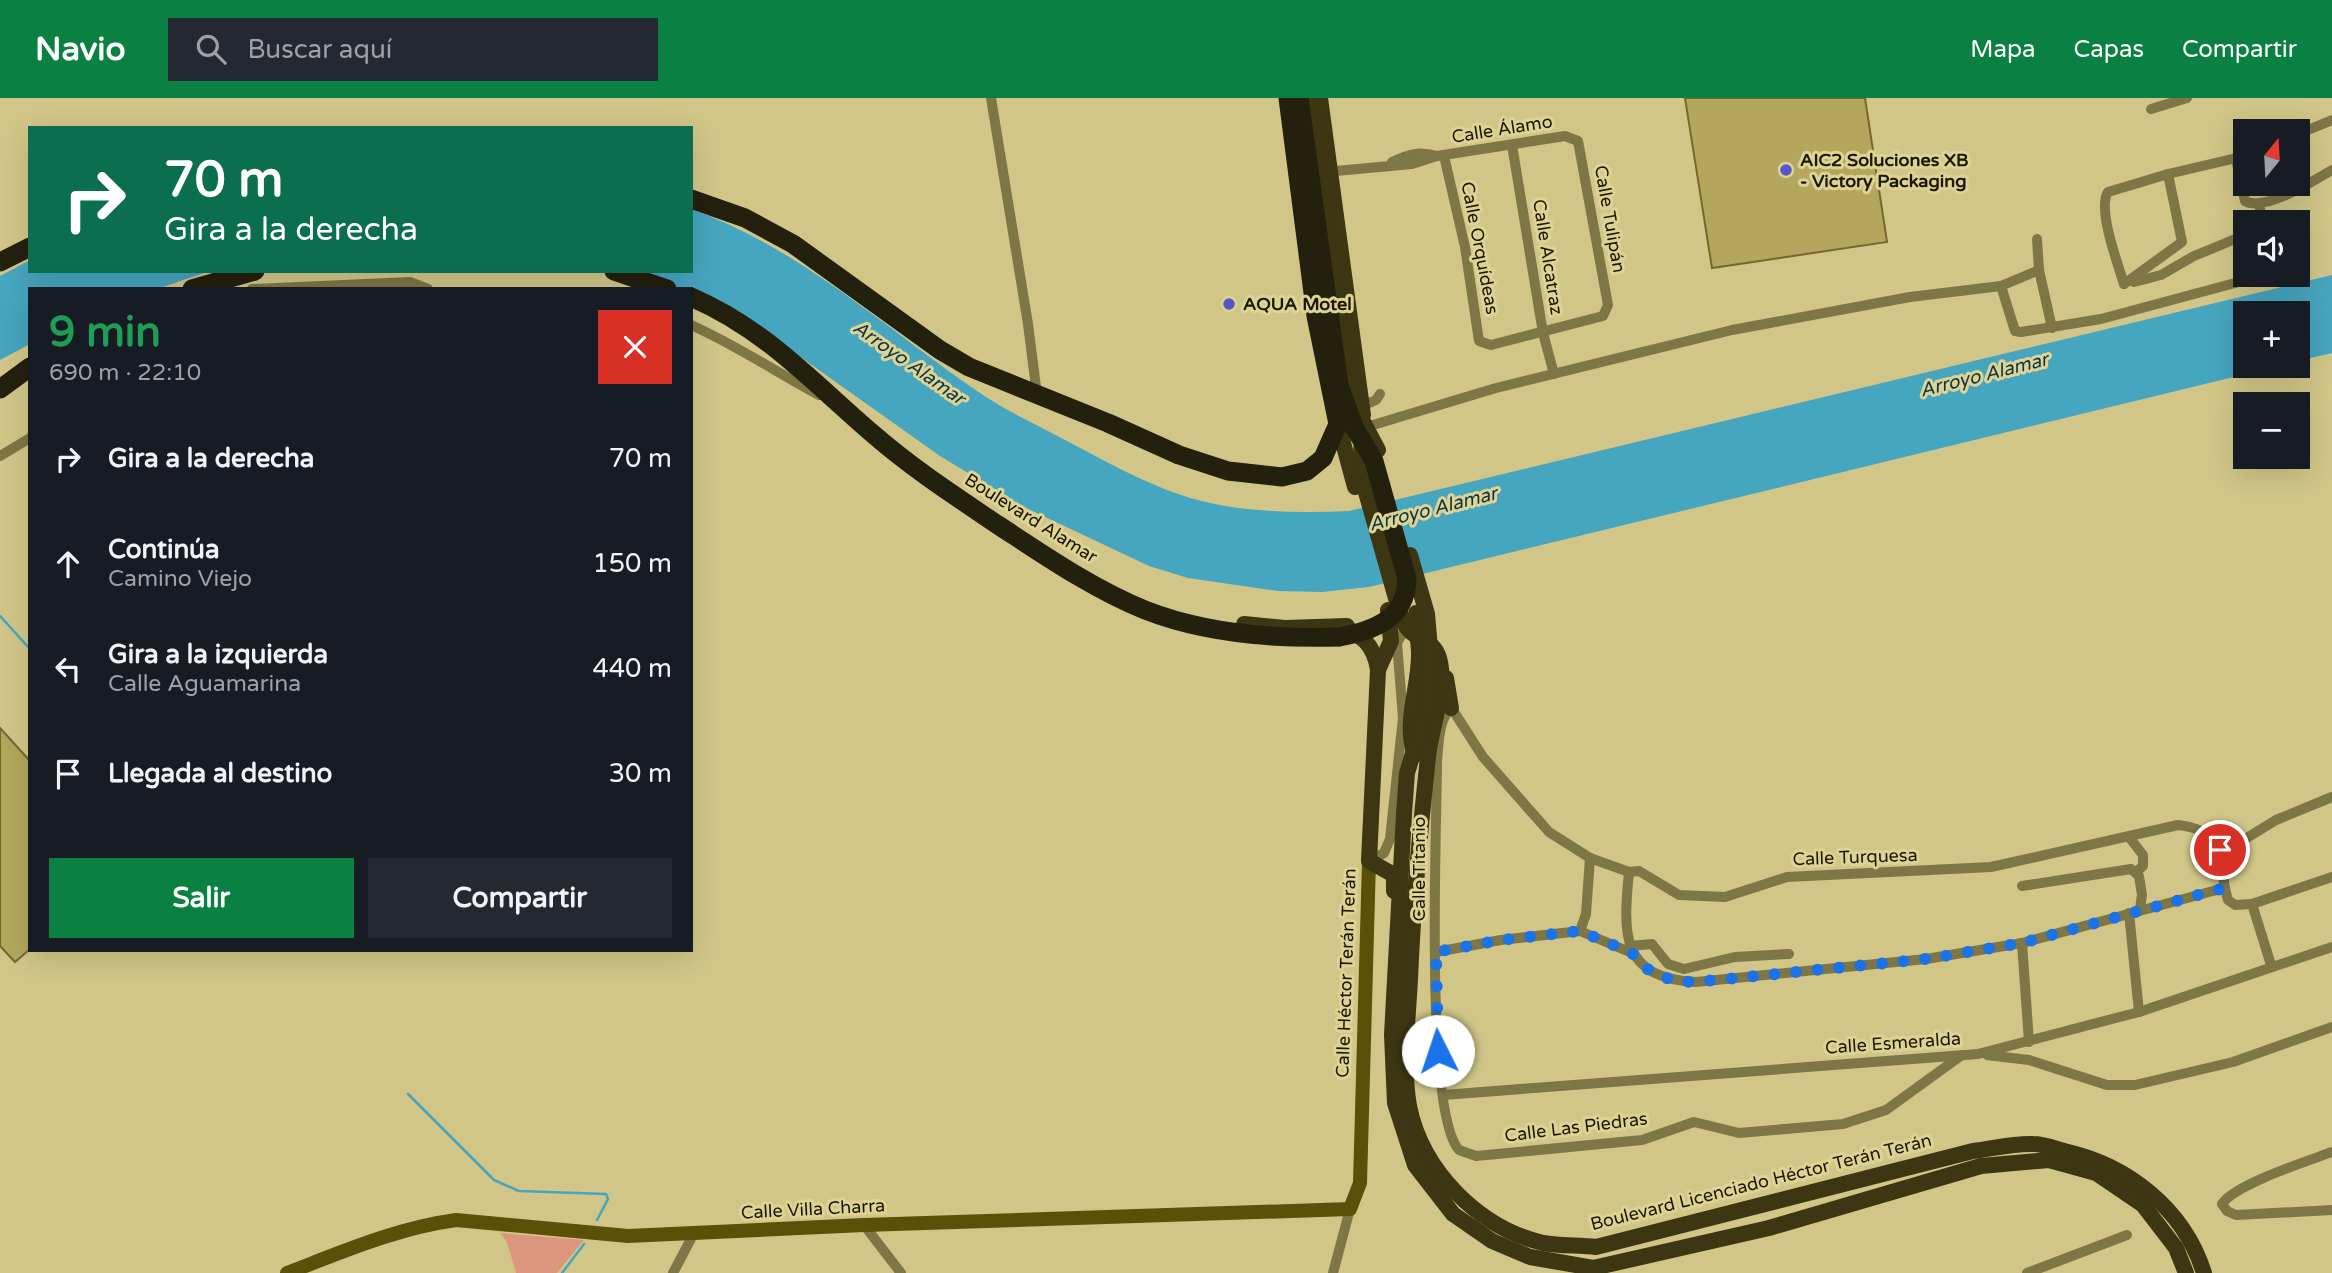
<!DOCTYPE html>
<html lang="es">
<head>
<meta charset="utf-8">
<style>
  :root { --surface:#171b24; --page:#242831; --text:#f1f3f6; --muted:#9ea1a6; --accent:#0b8043 }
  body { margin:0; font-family:"Varela Round",sans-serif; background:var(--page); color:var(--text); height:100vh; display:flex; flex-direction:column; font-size:26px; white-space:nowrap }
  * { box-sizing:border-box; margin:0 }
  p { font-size:23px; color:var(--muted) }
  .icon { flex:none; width:38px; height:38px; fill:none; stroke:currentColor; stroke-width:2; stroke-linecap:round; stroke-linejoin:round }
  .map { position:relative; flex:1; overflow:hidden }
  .panel { position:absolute; left:28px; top:189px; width:665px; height:665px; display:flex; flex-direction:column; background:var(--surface); border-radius:0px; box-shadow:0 7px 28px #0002 }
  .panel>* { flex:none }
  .guide { position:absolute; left:28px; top:28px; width:665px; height:147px; border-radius:0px; box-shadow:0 7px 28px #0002; background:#0b6e4f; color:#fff; overflow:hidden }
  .needle { width:46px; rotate:18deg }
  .controls { position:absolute; left:2233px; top:21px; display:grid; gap:14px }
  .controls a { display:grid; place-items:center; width:77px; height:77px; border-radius:0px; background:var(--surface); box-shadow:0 7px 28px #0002; font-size:35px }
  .pin { position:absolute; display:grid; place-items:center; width:60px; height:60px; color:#fff; margin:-30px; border:4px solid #fff; border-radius:50%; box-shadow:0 2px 7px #0007 }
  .me { position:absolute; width:77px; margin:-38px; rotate:356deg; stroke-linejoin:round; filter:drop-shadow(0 0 5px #0008) }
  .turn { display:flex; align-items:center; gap:24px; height:147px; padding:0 21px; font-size:32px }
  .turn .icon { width:91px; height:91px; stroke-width:2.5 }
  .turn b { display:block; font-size:49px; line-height:60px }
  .round { display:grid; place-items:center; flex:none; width:74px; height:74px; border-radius:0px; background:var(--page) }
  .head { display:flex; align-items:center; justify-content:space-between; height:119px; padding:0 21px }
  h1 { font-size:42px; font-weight:800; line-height:52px; color:#1e9e55 }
  .action { display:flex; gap:14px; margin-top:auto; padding:14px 21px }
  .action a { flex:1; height:80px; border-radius:0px; background:var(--accent); color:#fff; font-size:28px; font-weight:800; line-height:80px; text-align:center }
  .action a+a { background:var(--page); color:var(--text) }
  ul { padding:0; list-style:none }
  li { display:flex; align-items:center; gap:21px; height:105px; padding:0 21px }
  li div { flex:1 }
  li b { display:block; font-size:26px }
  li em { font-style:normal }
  header { display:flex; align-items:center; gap:42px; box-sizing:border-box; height:98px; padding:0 35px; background:var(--accent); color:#fff }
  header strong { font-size:33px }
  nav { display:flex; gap:38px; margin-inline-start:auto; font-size:24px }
  .search { width:490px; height:63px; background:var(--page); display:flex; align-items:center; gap:18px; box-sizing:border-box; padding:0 24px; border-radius:0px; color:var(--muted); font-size:26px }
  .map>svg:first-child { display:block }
</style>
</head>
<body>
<header>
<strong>Navio</strong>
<div class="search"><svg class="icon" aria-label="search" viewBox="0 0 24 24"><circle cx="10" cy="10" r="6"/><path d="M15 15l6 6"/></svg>Buscar aquí</div>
<nav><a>Mapa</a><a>Capas</a><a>Compartir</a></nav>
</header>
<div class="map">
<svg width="2332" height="1175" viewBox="0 0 2332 1175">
  <rect width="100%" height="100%" fill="#d1c688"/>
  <polygon fill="#dc967e" points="500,1135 584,1142 557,1175 516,1175 507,1144"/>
  <g fill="#46a5bf">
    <path d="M691,111C800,150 884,229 977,293C1004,312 1036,326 1065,342C1103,362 1140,383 1181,397C1235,415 1292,415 1349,413L2332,177V255L2298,263V215H2245V268H2279L1369,489L1322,494L1278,493L1188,480L1149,468L1024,409L940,358L785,248L691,191H679L620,173H691Z"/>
    <polygon points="30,162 30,173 210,173 157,191 30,191 30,246 0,262 0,178"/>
  </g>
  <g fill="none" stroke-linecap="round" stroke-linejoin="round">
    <g stroke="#46a5bf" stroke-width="2.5">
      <polyline points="0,518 30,551"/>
      <polyline points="408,996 494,1082 519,1093 606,1096 608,1101 597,1122"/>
      <polyline points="562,1175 584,1146"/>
    </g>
  </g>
  <g fill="#b4a75d" stroke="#74692d" stroke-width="2">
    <polygon points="1685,0 1865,0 1887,144 1712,170"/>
    <polygon points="0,630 30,663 30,851 15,864 0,848"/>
  </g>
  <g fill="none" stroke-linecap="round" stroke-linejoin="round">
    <g stroke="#7e7644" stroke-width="10">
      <polyline points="991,0 1028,226 1037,297"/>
      <polyline points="2151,11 2187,0"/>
      <polyline points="2298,36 2332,22"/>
      <polyline points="1512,47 1543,235 1554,276"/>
      <path d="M2236,61L2245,103C2265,114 2313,83 2332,72"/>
      <path d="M1392,64C1409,56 1419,53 1437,58"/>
      <polyline points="1325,74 1412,66 1437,58 1565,38 1578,43 1608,207 1603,218 1491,247 1479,243 1465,149 1444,58"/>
      <polyline points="2259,107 2263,124"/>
      <polyline points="2037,141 2039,172 2052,230"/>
      <polyline points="2134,184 2161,177 2194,158 2245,137"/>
      <path d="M2124,186C2118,166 2097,111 2108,94L2168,76L2245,58"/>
      <polyline points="2124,186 2182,144 2168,76"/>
      <polyline points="2001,188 2015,233 2021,234 2101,221 2250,181 2255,177"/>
      <polyline points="252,191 410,184 428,191"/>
      <path d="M691,227C736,247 776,274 819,297"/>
      <polyline points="1362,308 1376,302 1380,296"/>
      <polyline points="1363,330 1496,290 1732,232 1910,199 2001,188 2039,172"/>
      <polyline points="0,358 30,340"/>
      <path d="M1449,606L1483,659L1549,734L1590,760L1629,774L1639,773L1679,797L1725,799L1787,779L1991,769L2178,727C2228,732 2217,766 2228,802L2235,807L2252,806L2271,867"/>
      <path d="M1451,610C1438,623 1439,645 1437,662C1437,727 1424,1013 1459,1052L1476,1058L1642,1042L1694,1024L1739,1035L1843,1026L1886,1012L1962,957"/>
      <polyline points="2129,739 2143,757 2143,768 2136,774"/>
      <polyline points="2220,752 2232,749 2276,722 2332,699"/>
      <polyline points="1369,763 1384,755 1390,741 1403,620 1397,545 1406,529"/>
      <path d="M1629,774C1623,836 1620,880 1696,884L1926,861L2022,845L2224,790"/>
      <polyline points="2022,788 2131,771 2139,778 2142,797 2140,811"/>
      <polyline points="2252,806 2332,779"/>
      <polyline points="2129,815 2139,914"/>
      <polyline points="1580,833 1586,816 1590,760"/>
      <polyline points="2022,845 2029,944"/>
      <polyline points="1630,848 1652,846 1668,866 1684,871 1735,859 1789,856"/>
      <polyline points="1436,854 1501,842 1580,833 1632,855"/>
      <polyline points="1987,957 2029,962 2107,987 2135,987 2233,964 2332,929"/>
      <polyline points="1443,997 1978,956 2139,914 2332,849"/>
      <path d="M2332,1054C2308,1063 2235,1086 2222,1106L2227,1113L2236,1117L2332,1112"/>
      <polyline points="864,1127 901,1175"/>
      <polyline points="673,1175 693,1137"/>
      <polyline points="1333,1175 1350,1111"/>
      <polyline points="2027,1175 2127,1137"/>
    </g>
    <path stroke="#5b5008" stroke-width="14" d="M287,1175C342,1154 397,1130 456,1122L628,1138L864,1127L1350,1111L1360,1085L1369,763"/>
    <g stroke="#3c3612" stroke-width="16">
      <polyline points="1320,0 1363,317"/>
      <polyline points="1338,326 1355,389"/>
      <path d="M1362,340L1360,373L1401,518C1403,523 1405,529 1409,532C1419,543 1434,542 1439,560C1448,592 1431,627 1428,659C1420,733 1413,807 1410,881C1408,922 1402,967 1409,1008C1422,1073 1479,1130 1543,1145C1560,1148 1579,1147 1596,1149L1973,1053C1992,1051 2013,1045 2033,1046C2043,1046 2054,1050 2064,1053C2128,1067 2184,1111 2204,1175"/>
      <polyline points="1244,526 1285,530 1347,528"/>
      <path d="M1337,529C1362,536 1374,546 1378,572L1369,763L1394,777V793"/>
      <polyline points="1378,572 1391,543 1388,512"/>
      <polyline points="1446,580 1451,610"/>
      <path d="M1415,657C1403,624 1420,588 1419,554"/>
      <polyline points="1404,716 1392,937 1395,1005 1415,1067 1453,1116 1492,1143 1530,1159 1593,1170 1769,1130 1981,1068 2049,1062 2096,1075 2143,1107 2176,1150 2186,1175"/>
    </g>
    <g stroke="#24200e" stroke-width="19">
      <polyline points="691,101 745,120 793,146 940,252 969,269 1108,325 1179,357 1228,373 1282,379 1307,373 1323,360 1338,326 1316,218 1288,0"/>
      <polyline points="0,164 30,149"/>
      <polyline points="614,173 667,191"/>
      <polyline points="192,191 255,173"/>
      <path d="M691,199C767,232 812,284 873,336C912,370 955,398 998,427C1044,457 1093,491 1145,512C1206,536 1274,541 1339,539"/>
      <polyline points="0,291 30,269"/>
    </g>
    <g stroke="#3c3612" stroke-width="16">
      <polyline points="1309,0 1349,287 1360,318 1378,352"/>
      <polyline points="1416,515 1419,554"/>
      <polyline points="1404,716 1407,675 1427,610 1431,562 1427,516 1410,457"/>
    </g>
    <path stroke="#24200e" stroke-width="19" d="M1299,0L1339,287L1354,329L1374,363L1407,481C1406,522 1372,533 1339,539"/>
  </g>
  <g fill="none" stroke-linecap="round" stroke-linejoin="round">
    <polyline stroke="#1a73e8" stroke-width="12" stroke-dasharray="0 21.6" points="1438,953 1436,854 1501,842 1580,833 1632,855 1642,867 1655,876 1675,883 1696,884 1926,861 2022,845 2224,790 2220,752"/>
  </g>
  <g fill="#5854cc" stroke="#ded394" stroke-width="2.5">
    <circle cx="1786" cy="72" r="7"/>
    <circle cx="1229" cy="206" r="7"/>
  </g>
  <g text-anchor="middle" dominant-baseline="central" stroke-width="6" stroke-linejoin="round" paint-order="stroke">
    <g font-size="18" fill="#1b1701" stroke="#ded394">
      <text transform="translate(1502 31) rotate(-9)">Calle Álamo</text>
      <text transform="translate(1610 121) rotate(80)">Calle Tulipán</text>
      <text transform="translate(1480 150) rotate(79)">Calle Orquídeas</text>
      <text transform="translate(1548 159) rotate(81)">Calle Alcatraz</text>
      <text transform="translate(1031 420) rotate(32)">Boulevard Alamar</text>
      <text transform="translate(1855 759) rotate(-2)">Calle Turquesa</text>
      <text transform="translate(1419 771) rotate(-90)">Calle Titanio</text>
      <text transform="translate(1346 875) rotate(-88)">Calle Héctor Terán Terán</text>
      <text transform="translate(1893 945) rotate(-4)">Calle Esmeralda</text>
      <text transform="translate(1576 1029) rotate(-7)">Calle Las Piedras</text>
      <text transform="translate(1761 1084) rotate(-14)">Boulevard Licenciado Héctor Terán Terán</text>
      <text transform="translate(813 1111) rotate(-3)">Calle Villa Charra</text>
    </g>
    <g font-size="18" font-weight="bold" fill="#1b1701" stroke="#ded394" text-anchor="start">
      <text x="1800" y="62">AIC2 Soluciones XB<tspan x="1800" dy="21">- Victory Packaging</tspan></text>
      <text x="1243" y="206">AQUA Motel</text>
    </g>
    <g font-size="19" font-style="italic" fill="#0a3743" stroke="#ded394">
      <text transform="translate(909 265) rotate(35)">Arroyo Alamar</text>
      <text transform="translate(1984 277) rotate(-14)">Arroyo Alamar</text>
      <text transform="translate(1433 411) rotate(-14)">Arroyo Alamar</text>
    </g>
  </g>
</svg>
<div class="controls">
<a><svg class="needle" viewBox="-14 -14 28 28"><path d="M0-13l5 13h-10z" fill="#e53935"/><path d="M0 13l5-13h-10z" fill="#9ea1a6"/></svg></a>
<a><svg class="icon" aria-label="sound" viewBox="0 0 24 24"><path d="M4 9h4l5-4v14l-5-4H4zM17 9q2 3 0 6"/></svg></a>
<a>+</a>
<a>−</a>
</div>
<div class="pin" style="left:2220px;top:752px;background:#d93025"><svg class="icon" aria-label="arrive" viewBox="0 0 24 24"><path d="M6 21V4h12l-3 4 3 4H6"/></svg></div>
<svg class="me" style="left:1438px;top:953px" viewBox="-20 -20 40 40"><circle r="19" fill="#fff"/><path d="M0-13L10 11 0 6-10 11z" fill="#1a73e8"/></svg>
<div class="guide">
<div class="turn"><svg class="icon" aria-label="right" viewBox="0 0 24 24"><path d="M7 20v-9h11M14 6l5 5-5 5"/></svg><div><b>70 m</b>Gira a la derecha</div></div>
</div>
<section class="panel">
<div class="head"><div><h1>9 min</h1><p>690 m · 22:10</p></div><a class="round" style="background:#d93025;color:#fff"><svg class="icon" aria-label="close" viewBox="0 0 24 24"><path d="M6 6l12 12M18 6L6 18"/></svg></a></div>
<ul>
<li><svg class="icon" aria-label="right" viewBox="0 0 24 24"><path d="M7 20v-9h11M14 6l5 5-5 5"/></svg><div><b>Gira a la derecha</b></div><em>70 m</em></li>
<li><svg class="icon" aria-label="ahead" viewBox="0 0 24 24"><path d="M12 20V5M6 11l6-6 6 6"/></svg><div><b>Continúa</b><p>Camino Viejo</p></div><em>150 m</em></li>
<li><svg class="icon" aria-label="left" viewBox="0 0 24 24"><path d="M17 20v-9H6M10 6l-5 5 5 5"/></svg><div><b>Gira a la izquierda</b><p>Calle Aguamarina</p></div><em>440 m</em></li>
<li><svg class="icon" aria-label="arrive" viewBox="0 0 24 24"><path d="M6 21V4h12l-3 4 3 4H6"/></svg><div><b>Llegada al destino</b></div><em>30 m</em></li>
</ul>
<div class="action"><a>Salir</a><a>Compartir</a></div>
</section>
</div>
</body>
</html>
